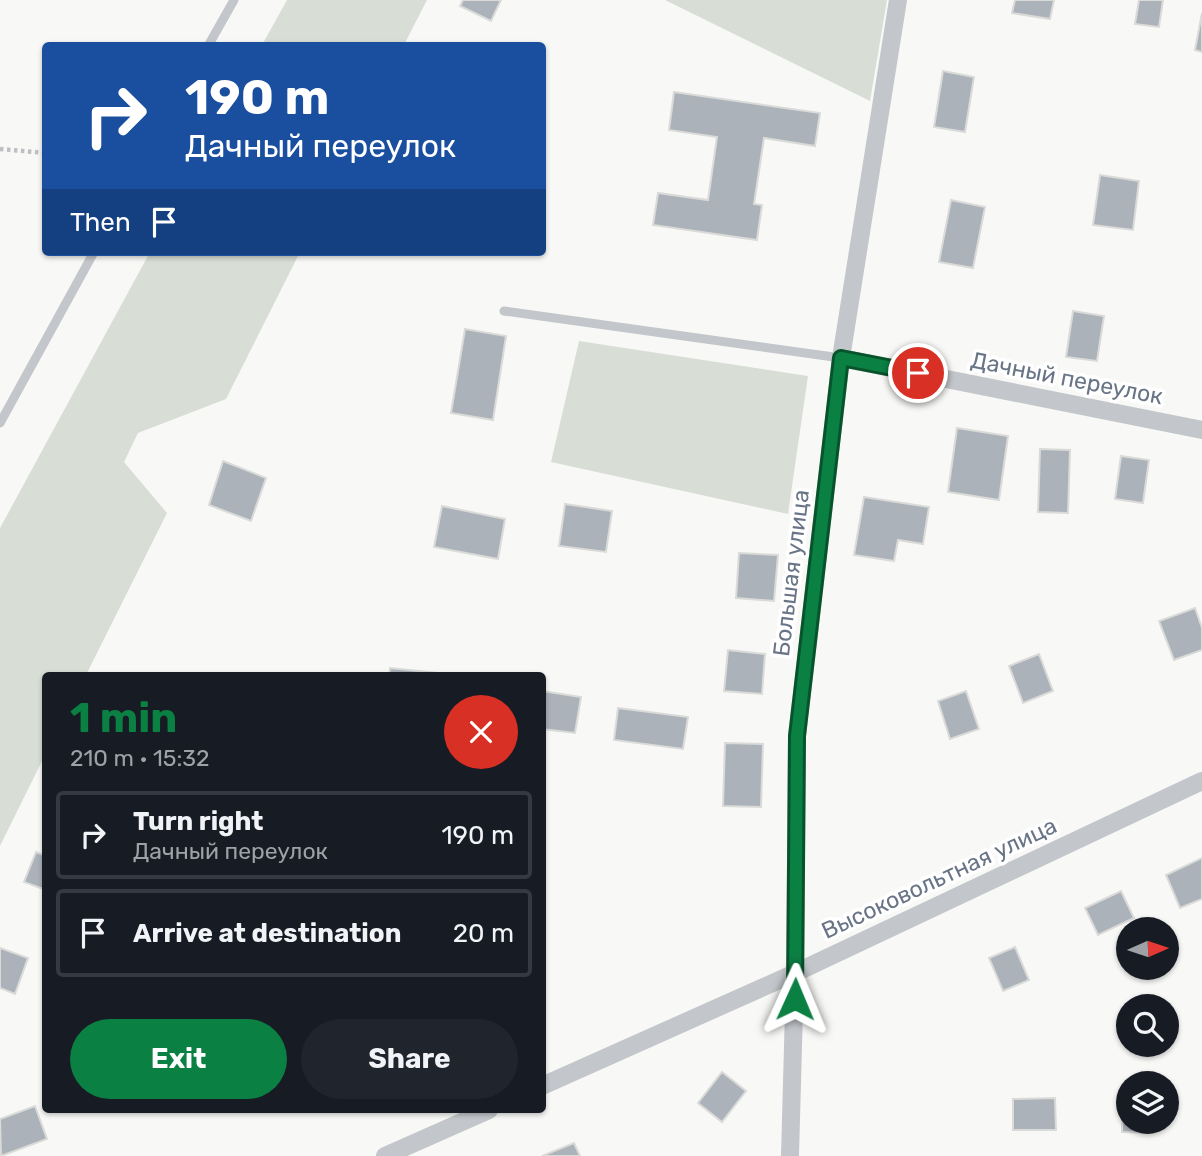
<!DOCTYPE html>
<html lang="en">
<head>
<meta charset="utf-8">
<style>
  :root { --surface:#171b24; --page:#20242c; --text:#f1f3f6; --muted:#9ea1a6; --line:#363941; --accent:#0b8043 }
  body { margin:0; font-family:Rubik,sans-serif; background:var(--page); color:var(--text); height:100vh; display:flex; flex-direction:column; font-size:26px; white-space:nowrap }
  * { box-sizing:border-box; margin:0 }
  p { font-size:23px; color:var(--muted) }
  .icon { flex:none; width:38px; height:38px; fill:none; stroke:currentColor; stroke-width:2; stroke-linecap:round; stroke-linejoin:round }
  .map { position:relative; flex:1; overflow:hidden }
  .panel { position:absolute; left:42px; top:672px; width:504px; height:441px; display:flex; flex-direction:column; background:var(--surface); border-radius:7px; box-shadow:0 2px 5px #0004 }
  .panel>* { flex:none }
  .guide { position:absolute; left:42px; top:42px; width:504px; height:214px; border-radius:7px; box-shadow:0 2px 5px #0004; background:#1a4fa0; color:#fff; overflow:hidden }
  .needle { width:46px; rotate:87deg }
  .fabs { position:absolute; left:1116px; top:917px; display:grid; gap:14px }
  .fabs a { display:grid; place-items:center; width:63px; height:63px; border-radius:50%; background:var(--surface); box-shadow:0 2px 5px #0004; font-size:35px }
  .pin { position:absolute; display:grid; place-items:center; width:60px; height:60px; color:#fff; margin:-30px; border:4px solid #fff; border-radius:50%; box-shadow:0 2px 7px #0007 }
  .me { position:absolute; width:77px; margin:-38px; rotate:1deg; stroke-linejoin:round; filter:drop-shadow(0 0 5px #0008) }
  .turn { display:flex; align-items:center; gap:24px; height:147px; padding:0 28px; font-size:32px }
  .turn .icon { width:91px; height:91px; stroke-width:2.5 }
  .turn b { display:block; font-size:49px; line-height:60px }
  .then { display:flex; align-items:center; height:66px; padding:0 28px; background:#0003; gap:14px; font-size:26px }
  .round { display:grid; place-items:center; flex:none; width:74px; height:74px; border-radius:37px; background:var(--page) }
  .headline { display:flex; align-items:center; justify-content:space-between; height:119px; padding:0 28px }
  h1 { font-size:42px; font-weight:700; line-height:52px; color:var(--accent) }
  .action { display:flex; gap:14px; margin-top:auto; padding:14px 28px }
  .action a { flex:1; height:80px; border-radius:42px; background:var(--accent); color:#fff; font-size:28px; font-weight:700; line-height:80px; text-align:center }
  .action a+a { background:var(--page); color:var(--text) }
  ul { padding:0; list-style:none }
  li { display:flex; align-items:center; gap:21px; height:88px; margin:0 14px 10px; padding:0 14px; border:4px solid var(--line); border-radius:7px }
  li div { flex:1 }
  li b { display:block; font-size:26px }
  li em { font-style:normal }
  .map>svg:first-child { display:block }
</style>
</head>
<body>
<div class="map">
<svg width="1202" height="1156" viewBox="0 0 1202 1156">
  <rect width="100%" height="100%" fill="#f8f9f6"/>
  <g fill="#d8ded6">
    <polygon points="287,0 427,0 404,45 262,45"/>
    <polygon points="665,0 887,0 870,101"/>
    <polygon points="150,252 300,252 226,399 138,433 124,462 167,513 86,675 46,676 45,755 0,846 0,528"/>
    <polygon points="579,341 808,376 788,514 551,462"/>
  </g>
  <g fill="#abb2b9" stroke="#dadbd9" stroke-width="2">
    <polygon points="463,0 501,0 491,21 460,6"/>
    <polygon points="1015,0 1054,0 1050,19 1012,13"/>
    <polygon points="1139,0 1163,0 1159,27 1135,24"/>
    <polygon points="1202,13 1202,52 1195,50"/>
    <polygon points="943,71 974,77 965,132 934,127"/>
    <polygon points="674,92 820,113 815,146 764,138 754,204 762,205 757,240 653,225 658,193 708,200 717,137 669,130"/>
    <polygon points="1100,175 1139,181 1133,230 1093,225"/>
    <polygon points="951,200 985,207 973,268 939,262"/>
    <polygon points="1073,311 1104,316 1097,361 1066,357"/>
    <polygon points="465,329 506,336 493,420 451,413"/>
    <polygon points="957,428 1008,436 999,500 948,492"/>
    <polygon points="1040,449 1070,450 1068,513 1038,512"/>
    <polygon points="1121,456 1149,460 1143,503 1115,499"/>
    <polygon points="223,461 266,478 251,521 209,505"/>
    <polygon points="864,497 929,507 923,544 898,540 894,561 854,555"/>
    <polygon points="565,504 612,511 606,552 559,546"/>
    <polygon points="442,506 505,519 498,559 434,547"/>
    <polygon points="739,553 778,555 774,601 736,598"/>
    <polygon points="1195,608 1202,628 1202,650 1174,660 1159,621"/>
    <polygon points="728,650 765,654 762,694 724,691"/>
    <polygon points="1039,654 1053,691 1023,703 1009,666"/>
    <polygon points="390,668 447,674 447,676 389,676"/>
    <polygon points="542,691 581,697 575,733 542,729"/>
    <polygon points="966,691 979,729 950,739 938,701"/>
    <polygon points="618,708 688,717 683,749 614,740"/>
    <polygon points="725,743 763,744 761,807 723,806"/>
    <polygon points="36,852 46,856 46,890 24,882"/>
    <polygon points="1202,858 1202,899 1180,908 1166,875"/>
    <polygon points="1121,891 1134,918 1098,935 1085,908"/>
    <polygon points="1015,947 1029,980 1003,991 989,958"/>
    <polygon points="0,948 28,958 15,994 0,988"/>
    <polygon points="722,1072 746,1091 722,1122 698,1103"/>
    <polygon points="1123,1087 1129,1087 1129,1122 1152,1122 1152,1133 1122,1132"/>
    <polygon points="1055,1098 1056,1130 1013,1130 1013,1099"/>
    <polygon points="35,1106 47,1139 1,1156 0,1119"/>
    <polygon points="574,1143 580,1156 542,1156"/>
  </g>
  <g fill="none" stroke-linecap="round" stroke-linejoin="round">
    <polyline stroke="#bdbfc2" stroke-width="4.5" stroke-dasharray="3.5 3.5" stroke-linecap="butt" points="0,149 46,153"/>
    <g stroke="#c3c6ca" stroke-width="9">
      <polyline points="208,46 234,0"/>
      <polyline points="504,311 841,358"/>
      <polyline points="0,423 94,252"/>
    </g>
    <g stroke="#c3c6ca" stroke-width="18">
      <polyline points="841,358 1202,430"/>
      <polyline points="542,1086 795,973 1202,781"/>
      <polyline points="385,1156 489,1110"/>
      <polyline points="790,1156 795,973 797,736 841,358 898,0"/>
    </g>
  </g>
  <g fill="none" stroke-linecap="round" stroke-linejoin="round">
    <defs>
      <polyline id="route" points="795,999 797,736 841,358 918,373"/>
    </defs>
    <use href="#route" stroke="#07532c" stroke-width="18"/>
    <use href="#route" stroke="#0b8043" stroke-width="12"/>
  </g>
  <g text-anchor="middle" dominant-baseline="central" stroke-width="7" stroke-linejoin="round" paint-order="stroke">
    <g font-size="23" fill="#697586" stroke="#fff">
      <text transform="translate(1067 378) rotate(11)">Дачный переулок</text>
      <text transform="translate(791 573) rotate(-83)">Большая улица</text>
      <text transform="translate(939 878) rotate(-25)">Высоковольтная улица</text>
    </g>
  </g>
</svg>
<div class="fabs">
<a><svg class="needle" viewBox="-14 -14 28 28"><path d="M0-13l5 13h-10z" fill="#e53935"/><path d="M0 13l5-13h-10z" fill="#9ea1a6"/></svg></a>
<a><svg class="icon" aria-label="search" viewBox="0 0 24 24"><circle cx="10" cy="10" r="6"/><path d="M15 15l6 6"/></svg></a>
<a><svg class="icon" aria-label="layers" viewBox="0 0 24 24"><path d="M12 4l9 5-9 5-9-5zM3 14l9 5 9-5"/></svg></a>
</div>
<div class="pin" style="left:918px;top:373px;background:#d93025"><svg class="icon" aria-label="arrive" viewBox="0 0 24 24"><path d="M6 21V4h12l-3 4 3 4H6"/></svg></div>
<svg class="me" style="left:795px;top:999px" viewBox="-20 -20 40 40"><path d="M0-17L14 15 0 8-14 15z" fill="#0b8043" stroke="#fff" stroke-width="4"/></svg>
<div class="guide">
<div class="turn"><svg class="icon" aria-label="right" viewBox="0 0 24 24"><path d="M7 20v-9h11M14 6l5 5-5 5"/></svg><div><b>190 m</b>Дачный переулок</div></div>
<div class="then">Then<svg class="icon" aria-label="arrive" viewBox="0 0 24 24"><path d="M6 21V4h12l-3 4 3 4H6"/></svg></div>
</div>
<section class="panel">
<div class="headline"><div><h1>1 min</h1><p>210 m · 15:32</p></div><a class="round" style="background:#d93025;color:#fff"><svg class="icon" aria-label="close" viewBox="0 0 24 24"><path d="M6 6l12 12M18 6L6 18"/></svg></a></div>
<ul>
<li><svg class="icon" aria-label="right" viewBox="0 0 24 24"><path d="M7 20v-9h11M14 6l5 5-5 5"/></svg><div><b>Turn right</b><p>Дачный переулок</p></div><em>190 m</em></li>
<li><svg class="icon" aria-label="arrive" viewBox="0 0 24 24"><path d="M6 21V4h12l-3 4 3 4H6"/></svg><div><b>Arrive at destination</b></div><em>20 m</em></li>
</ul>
<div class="action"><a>Exit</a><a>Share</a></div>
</section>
</div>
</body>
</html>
